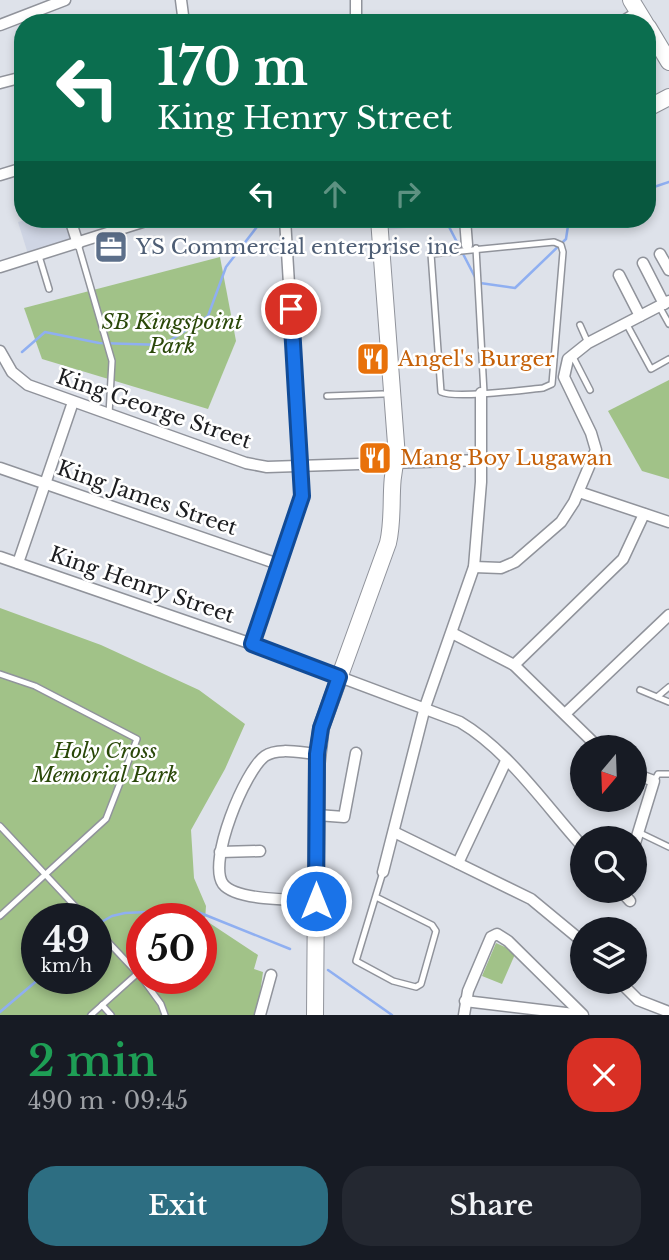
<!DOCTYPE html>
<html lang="en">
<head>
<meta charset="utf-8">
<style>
  :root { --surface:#171b24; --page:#242831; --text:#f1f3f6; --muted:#9ea1a6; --accent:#2d6e82 }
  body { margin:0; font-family:"Libre Baskerville",serif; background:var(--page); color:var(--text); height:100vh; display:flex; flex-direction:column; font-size:26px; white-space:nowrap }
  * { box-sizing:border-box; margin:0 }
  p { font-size:23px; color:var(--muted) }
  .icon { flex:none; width:38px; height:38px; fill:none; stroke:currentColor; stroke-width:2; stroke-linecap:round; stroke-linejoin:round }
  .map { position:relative; height:1015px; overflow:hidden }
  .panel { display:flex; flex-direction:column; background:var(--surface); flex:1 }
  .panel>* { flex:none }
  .hud { position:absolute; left:14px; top:14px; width:642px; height:214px; border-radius:28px; box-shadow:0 4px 10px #0003; background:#0b6e4f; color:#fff; overflow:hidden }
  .needle { width:46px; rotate:199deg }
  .buttons { position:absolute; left:570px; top:735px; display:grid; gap:14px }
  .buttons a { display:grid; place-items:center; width:77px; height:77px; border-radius:50%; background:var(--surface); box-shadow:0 4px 10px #0003; font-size:35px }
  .speed { position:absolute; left:21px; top:903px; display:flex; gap:14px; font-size:35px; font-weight:700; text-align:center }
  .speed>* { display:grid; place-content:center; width:91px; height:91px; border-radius:50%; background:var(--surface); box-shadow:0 4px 10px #0003; line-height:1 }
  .speed small { font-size:18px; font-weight:400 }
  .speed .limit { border:10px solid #d22; background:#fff; color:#111 }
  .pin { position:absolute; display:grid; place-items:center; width:60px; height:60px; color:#fff; margin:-30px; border:4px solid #fff; border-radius:50%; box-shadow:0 2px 7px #0007 }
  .me { position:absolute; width:77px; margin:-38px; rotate:0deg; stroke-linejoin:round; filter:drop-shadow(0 0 5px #0008) }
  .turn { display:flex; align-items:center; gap:24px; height:147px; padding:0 28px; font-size:32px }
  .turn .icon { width:91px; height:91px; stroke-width:2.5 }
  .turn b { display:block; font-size:49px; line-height:60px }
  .lanes { display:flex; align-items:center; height:66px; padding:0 28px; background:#0003; justify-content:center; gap:35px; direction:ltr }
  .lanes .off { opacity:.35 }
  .round { display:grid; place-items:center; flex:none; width:74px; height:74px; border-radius:28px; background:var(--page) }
  .overview { display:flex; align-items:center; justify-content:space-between; height:119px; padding:0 28px }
  h1 { font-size:42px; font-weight:600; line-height:52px; color:#1e9e55 }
  .cta { display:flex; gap:14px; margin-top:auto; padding:14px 28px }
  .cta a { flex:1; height:80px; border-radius:28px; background:var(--accent); color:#fff; font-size:28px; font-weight:600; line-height:80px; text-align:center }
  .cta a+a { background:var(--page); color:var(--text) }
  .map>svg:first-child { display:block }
</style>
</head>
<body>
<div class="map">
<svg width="669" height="1015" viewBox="0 0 669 1015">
  <rect width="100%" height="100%" fill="#dee2ea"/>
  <g fill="#cfd5e4">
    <polygon points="30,219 66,219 72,241 28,254 18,222"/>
    <polygon points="384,219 427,219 428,226 385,230"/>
  </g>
  <g fill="#a1c288" fill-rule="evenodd">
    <polygon points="220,257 236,341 208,409 42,359 24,308"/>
    <polygon points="669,380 669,479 642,471 608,411"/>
    <path d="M0,608L101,645L199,690L245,724L225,769L191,830L194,878L206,906L205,920L258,955L254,969L263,972L257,1015H0ZM37,919H96V978H37ZM142,919H201V978H142Z"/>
    <polygon points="496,943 516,952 502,984 482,976"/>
  </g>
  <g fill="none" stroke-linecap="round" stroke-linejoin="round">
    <g stroke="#8faff1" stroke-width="2.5">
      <polyline points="648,189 669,182"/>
      <polyline points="445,219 476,279"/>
      <polyline points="480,283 515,288 566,239 569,219"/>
      <polyline points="22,352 45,332 99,343 163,345 208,316 226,267 263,219"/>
      <polyline points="96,925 112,916 125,913 193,910 290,949"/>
      <polyline points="328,970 392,1015"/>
      <polyline points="0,1012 40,978"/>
    </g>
    <defs>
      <g id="service">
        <polyline points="483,23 488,19"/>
        <path d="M554,242L561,245L563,252L552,384L543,388C523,390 456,399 441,392L431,254Z"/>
        <polyline points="78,244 112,361 109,414"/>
        <polyline points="476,248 484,393"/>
        <polyline points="39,256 49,289"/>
        <polyline points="659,306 669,324"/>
        <polyline points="626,323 651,369 669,359"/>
        <polyline points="580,325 588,343"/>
        <polyline points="572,355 590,390"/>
        <polyline points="327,396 383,394"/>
        <polyline points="0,674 35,686 137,739 106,819 0,916"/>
        <polyline points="640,690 669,702"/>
        <polyline points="657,697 669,687"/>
        <polyline points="654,781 658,774 669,774"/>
        <polyline points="0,826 87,919"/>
        <polyline points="640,833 669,847"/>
        <polyline points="376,897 432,925 436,931 421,984 416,987 393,981 356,961 383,872"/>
        <polyline points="96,929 142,978"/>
        <polyline points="142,978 161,1004 165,1015"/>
        <polyline points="102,1005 111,1015"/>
        <polyline points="91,1015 138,973"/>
      </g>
      <g id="minor">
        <polyline points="181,0 184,23"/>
        <polyline points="356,23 356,0"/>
        <polyline points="620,23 638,12"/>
        <polyline points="0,25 65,0"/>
        <polyline points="0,83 23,77"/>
        <polyline points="0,175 23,168"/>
        <polyline points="70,219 78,244"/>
        <polyline points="465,219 467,245"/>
        <polyline points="660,254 669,270"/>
        <polyline points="643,263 664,304"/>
        <polyline points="0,267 152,219"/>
        <polyline points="619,275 640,316"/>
        <polyline points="0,351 12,372 28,385 246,463 267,467 482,460"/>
        <polyline points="0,468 281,565"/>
        <polyline points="579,492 669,522"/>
        <path d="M0,557L252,644L460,722C509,751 545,805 583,847"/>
        <polyline points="18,563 73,402"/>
        <polyline points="474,567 501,568 515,562 561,522 574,502 596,450 591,433 564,377 568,359 588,343 669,301"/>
        <polyline points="452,633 514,665 598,747"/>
        <polyline points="252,644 302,496 285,219"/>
        <polyline points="514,665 623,559 644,514"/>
        <polyline points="566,713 669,615"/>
        <polyline points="635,774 654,781 635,843"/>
        <polyline points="317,815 344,817 356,753"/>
        <polyline points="394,832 531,899 583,942"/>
        <polyline points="220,852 260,851"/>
        <polyline points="458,863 506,761"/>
        <polyline points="383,872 425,707 474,567 481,482 481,393"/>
        <polyline points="621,891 630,901"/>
        <path d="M316,900C296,900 236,901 223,884C207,862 245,770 265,756C278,747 302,753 317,754"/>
        <polyline points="620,982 638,1000 669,1012"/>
        <polyline points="465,1001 582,1015"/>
        <polyline points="260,1015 271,975"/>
        <polyline points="464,1015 468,991 491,937 497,934 508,941 583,1015"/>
      </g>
      <g id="secondary">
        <polyline points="631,0 645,23"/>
        <polyline points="648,27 669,62"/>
        <polyline points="648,108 669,97"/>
        <path d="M315,1015L317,763L321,728L388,543C395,514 388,485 397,457L379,219"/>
      </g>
    </defs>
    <use href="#service" stroke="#90939b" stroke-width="8"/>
    <use href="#minor" stroke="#90939b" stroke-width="13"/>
    <use href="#secondary" stroke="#90939b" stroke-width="18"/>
    <use href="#service" stroke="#fff" stroke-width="5"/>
    <use href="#minor" stroke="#fff" stroke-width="10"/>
    <use href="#secondary" stroke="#fff" stroke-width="16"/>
  </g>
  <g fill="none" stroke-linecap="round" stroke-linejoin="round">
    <defs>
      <polyline id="route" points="291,309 302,496 252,644 339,677 321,728 317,754 316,901"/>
    </defs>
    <use href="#route" stroke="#114b97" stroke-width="18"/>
    <use href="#route" stroke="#1a73e8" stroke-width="12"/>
  </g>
  <defs>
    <symbol id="office-square" viewBox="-11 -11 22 22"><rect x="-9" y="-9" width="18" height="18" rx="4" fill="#5c6f8a" stroke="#fff"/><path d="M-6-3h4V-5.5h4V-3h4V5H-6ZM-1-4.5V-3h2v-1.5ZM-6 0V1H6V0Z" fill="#fff"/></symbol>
    <symbol id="restaurant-square" viewBox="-11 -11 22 22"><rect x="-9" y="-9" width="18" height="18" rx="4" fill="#e8710a" stroke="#fff"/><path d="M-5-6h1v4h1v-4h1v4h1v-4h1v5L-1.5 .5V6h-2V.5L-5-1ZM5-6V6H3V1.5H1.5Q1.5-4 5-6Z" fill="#fff"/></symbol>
  </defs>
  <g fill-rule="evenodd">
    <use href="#office-square" x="92" y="228" width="38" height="38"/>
    <use href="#restaurant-square" x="354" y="340" width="38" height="38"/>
    <use href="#restaurant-square" x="356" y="439" width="38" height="38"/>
  </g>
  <g text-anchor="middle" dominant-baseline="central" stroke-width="5" stroke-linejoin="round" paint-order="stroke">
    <g font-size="21" fill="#4e5e75" stroke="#fff" text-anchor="start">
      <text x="136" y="247">YS Commercial enterprise inc</text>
    </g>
    <g font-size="21" font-style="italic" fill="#2a4809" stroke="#fff">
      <text x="172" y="322">SB Kingspoint<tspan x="172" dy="24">Park</tspan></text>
      <text x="105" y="751">Holy Cross<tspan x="105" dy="24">Memorial Park</tspan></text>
    </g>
    <g font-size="21" fill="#c56008" stroke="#fff" text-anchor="start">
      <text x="398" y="359">Angel's Burger</text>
      <text x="400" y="458">Mang Boy Lugawan</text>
    </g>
    <g font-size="21" fill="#1c1d20" stroke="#fff">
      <text transform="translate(154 409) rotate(19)">King George Street</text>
      <text transform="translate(147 498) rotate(19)">King James Street</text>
      <text transform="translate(142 585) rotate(19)">King Henry Street</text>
    </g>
  </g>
</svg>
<div class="buttons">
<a><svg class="needle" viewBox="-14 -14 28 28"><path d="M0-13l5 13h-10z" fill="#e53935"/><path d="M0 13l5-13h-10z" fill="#9ea1a6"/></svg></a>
<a><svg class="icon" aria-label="search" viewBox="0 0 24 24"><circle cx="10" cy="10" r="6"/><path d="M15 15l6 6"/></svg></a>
<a><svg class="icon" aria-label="layers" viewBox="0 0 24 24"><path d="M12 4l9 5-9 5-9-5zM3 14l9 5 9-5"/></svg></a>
</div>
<div class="speed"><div>49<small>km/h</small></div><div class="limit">50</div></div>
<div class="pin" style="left:291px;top:309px;background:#d93025"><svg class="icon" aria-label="arrive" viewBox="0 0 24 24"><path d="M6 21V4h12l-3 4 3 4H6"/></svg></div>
<svg class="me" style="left:316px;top:901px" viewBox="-20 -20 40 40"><circle r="17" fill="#1a73e8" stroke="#fff" stroke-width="3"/><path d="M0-11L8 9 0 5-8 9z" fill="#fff"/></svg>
<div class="hud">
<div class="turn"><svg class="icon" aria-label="left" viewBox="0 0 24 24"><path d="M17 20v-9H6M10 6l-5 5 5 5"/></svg><div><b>170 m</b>King Henry Street</div></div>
<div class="lanes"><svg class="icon" aria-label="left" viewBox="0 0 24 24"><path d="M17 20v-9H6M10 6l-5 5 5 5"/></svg><svg class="icon off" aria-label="ahead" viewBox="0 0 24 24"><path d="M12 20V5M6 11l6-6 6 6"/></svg><svg class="icon off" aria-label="right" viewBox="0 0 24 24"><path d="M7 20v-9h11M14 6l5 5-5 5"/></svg></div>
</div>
</div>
<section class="panel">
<div class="overview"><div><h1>2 min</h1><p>490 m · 09:45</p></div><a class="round" style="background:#d93025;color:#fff"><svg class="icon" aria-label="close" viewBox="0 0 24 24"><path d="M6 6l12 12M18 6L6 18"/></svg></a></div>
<div class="cta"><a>Exit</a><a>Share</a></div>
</section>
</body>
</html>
